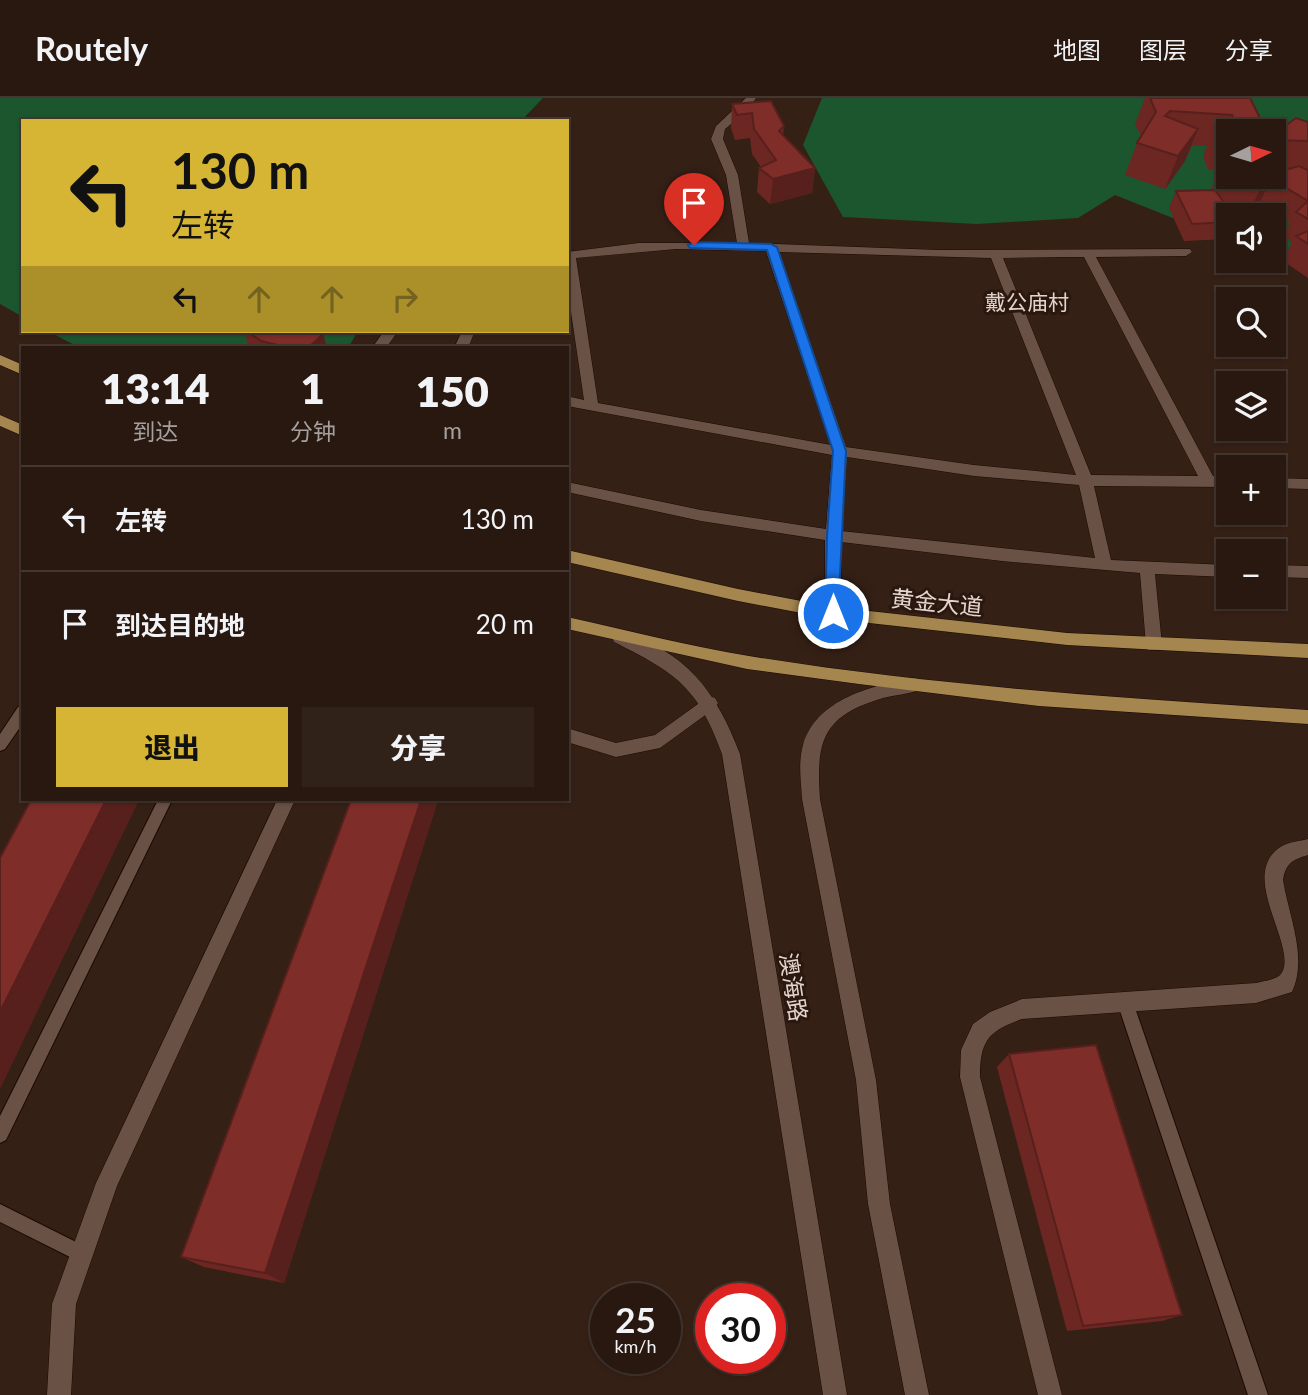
<!DOCTYPE html>
<html lang="zh">
<head>
<meta charset="utf-8">
<style>
  :root { --surface:#281810; --page:#302119; --text:#f1f3f6; --muted:#a5a09f; --line:#443730; --accent:#d6b534 }
  body { margin:0; font-family:Lato,"Noto Sans SC",sans-serif; background:var(--page); color:var(--text); height:100vh; display:flex; flex-direction:column; font-size:26px; white-space:nowrap }
  * { box-sizing:border-box; margin:0 }
  p { font-size:23px; color:var(--muted) }
  .icon { flex:none; width:38px; height:38px; fill:none; stroke:currentColor; stroke-width:2; stroke-linecap:round; stroke-linejoin:round }
  .map { position:relative; flex:1; overflow:hidden }
  .drawer { position:absolute; left:21px; top:248px; width:548px; height:455px; display:flex; flex-direction:column; background:var(--surface); border-radius:0px; box-shadow:0 2px 5px #0004,0 0 0 2px var(--line) }
  .drawer>* { flex:none }
  .banner { position:absolute; left:21px; top:21px; width:548px; height:214px; border-radius:0px; box-shadow:0 2px 5px #0004,0 0 0 2px var(--line); background:#d6b534; color:#111; overflow:hidden }
  .needle { width:46px; rotate:85deg }
  .tools { position:absolute; left:1216px; top:21px; display:grid; gap:14px }
  .tools a { display:grid; place-items:center; width:70px; height:70px; border-radius:0px; background:var(--surface); box-shadow:0 2px 5px #0004,0 0 0 2px var(--line); font-size:35px }
  .speed { position:absolute; left:590px; top:1185px; display:flex; gap:14px; font-size:35px; font-weight:700; text-align:center }
  .speed>* { display:grid; place-content:center; width:91px; height:91px; border-radius:50%; background:var(--surface); box-shadow:0 2px 5px #0004,0 0 0 2px var(--line); line-height:1 }
  .speed small { font-size:18px; font-weight:400 }
  .speed .limit { border:10px solid #d22; background:#fff; color:#111 }
  .pin { position:absolute; display:grid; place-items:center; width:60px; height:60px; color:#fff; margin:-72px -30px; border-radius:50% 50% 50% 0; rotate:-45deg; box-shadow:0 0 7px #0007 }
  .pin .icon { rotate:45deg }
  .me { position:absolute; width:77px; margin:-38px; rotate:0deg; stroke-linejoin:round; filter:drop-shadow(0 0 5px #0008) }
  .turn { display:flex; align-items:center; gap:24px; height:147px; padding:0 35px; font-size:32px }
  .turn .icon { width:91px; height:91px; stroke-width:2.5 }
  .turn b { display:block; font-size:49px; line-height:60px }
  .lanes { display:flex; align-items:center; height:66px; padding:0 35px; background:#0003; justify-content:center; gap:35px; direction:ltr }
  .lanes .off { opacity:.35 }
  .eta { display:flex; justify-content:space-evenly; align-items:center; height:119px; text-align:center }
  .eta b { font-size:42px; font-weight:800; line-height:49px }
  .cta { display:flex; gap:14px; margin-top:auto; padding:14px 35px }
  .cta a { flex:1; height:80px; border-radius:0px; background:var(--accent); color:#111; font-size:28px; font-weight:800; line-height:80px; text-align:center }
  .cta a+a { background:var(--page); color:var(--text) }
  ul { padding:0; list-style:none }
  li { display:flex; align-items:center; gap:21px; height:105px; padding:0 35px; border-top:2px solid var(--line) }
  li div { flex:1 }
  li b { display:block; font-size:26px }
  li em { font-style:normal }
  header { display:flex; align-items:center; gap:42px; box-sizing:border-box; height:98px; padding:0 35px; background:var(--surface); border-bottom:2px solid var(--line) }
  header strong { font-size:33px }
  nav { display:flex; gap:38px; margin-inline-start:auto; font-size:24px }
  .map>svg:first-child { display:block }
</style>
</head>
<body>
<header>
<strong>Routely</strong>
<nav><a>地图</a><a>图层</a><a>分享</a></nav>
</header>
<div class="map">
<svg width="1308" height="1297" viewBox="0 0 1308 1297">
  <rect width="100%" height="100%" fill="#352016"/>
  <g fill="#1b562e" fill-rule="evenodd">
    <polygon points="0,0 543,0 521,23 23,23 23,219 0,206"/>
    <path d="M822,0H1308V173L1274,160V117H1228V142L1115,97L1078,120L977,126L843,119L803,47ZM1228,33H1274V79H1228Z"/>
    <polygon points="48,233 358,233 348,250 80,250"/>
  </g>
  <g fill="none" stroke-linecap="round" stroke-linejoin="round">
    <defs>
      <g id="service">
        <polygon points="23,607 23,625 5,651 0,653 0,636 18,609"/>
        <polygon points="158,702 172,702 6,1042 0,1045 0,1018"/>
        <polygon points="1125,896 1131,899 1133,904 1268,1297 1248,1297 1117,904 1119,899"/>
        <polygon points="0,1106 88,1150 91,1156 88,1162 82,1165 0,1124"/>
      </g>
      <g id="minor">
        <path d="M746,0H756L748,12L725,31L723,41L738,77L749,145L939,152L1190,151L1192,154L1186,158L1096,159L1213,378L1228,379V389L1094,388L1111,462L1228,467V479L1155,476L1162,547L1160,552H1148L1146,547L1140,475L1002,463L841,444V515L833,521L825,515V442L701,423L567,394V384L701,412L826,431L832,357L567,308V298L584,302L567,187V154L639,145H737L726,77L711,41L716,28ZM676,151L766,153L831,347L598,305L576,160ZM779,154L991,160L1076,377L974,367L846,349ZM1063,159H1084L1198,378L1091,377L1003,160ZM847,359L974,378L1079,387L1095,460L841,433Z"/>
        <polygon points="384,233 398,233 386,250 372,250"/>
        <polygon points="462,233 475,233 468,250 454,250"/>
        <polygon points="1274,380 1308,381 1308,391 1274,390"/>
        <polygon points="1274,467 1308,468 1308,480 1274,479"/>
        <polygon points="709,598 715,600 718,605 715,610 660,650 616,659 567,644 567,630 616,645 655,637"/>
        <polygon points="277,702 295,702 117,1088 76,1206 71,1297 47,1297 52,1206 96,1085"/>
        <path d="M1308,741V757C1292,762 1286,765 1283,782C1289,819 1308,859 1292,894L1256,905L1022,921C988,933 980,943 980,979L1062,1297H1038L960,979L961,952L973,926L990,914L1022,901L1256,885C1263,883 1276,882 1281,876C1300,850 1235,776 1282,748C1289,744 1300,743 1308,741Z"/>
      </g>
      <g id="secondary">
        <path d="M620,533C687,554 716,593 740,656L847,1297H823L722,656C698,589 676,575 614,544L612,539L614,534Z"/>
        <path d="M914,580L920,582L922,587L920,592C908,596 895,597 883,600C822,618 816,643 820,701L876,982L890,1106L929,1297H905L868,1106L856,982L802,701C801,683 798,664 803,647C816,601 873,587 914,580Z"/>
      </g>
      <g id="primary">
        <polygon points="0,257 23,267 23,277 0,267"/>
        <polygon points="0,317 23,327 23,338 0,328"/>
        <polygon points="567,452 738,491 833,509 1067,535 1308,546 1308,560 1067,547 833,521 738,503 567,464"/>
        <path d="M567,519C627,532 688,548 749,558C934,588 1121,600 1308,612V626L1039,608L859,586L747,571L567,531Z"/>
      </g>
    </defs>
    <use href="#service" stroke="#1b0903" stroke-width="2"/>
    <use href="#minor" stroke="#1b0903" stroke-width="1"/>
    <use href="#secondary" stroke="#1b0903" stroke-width="1"/>
    <use href="#primary" stroke="#1b0903" stroke-width="1"/>
    <use href="#service" fill="#695146" fill-rule="evenodd"/>
    <use href="#minor" fill="#695146" fill-rule="evenodd"/>
    <use href="#secondary" fill="#695146" fill-rule="evenodd"/>
    <use href="#primary" fill="#a4864e" fill-rule="evenodd"/>
  </g>
  <g fill="#6c2722" fill-rule="evenodd">
    <path d="M1145,0H1250L1260,20L1277,34L1308,24V180L1283,163L1292,144L1283,139L1290,125L1259,106L1249,114L1223,104L1228,117V141L1184,143L1169,110L1176,93L1211,92L1220,72H1208L1203,58L1207,48L1192,47L1185,63L1165,91L1125,77L1137,45L1141,38L1135,26ZM1228,33H1274V79H1228Z"/>
    <polygon points="732,6 784,28 783,37 815,70 812,95 770,106 757,94 759,70 761,69 752,56 750,40 735,42 731,30"/>
    <polygon points="244,233 322,233 320,234 323,236 327,250 254,250 248,246"/>
    <polygon points="351,702 438,702 284,1185 204,1169 181,1159"/>
    <polygon points="1009,956 1182,1217 1162,1223 1067,1233 997,969"/>
  </g>
  <g fill="#58201c">
    <polygon points="1198,31 1185,63 1165,91 1178,58"/>
    <polygon points="815,70 812,95 770,106 773,81"/>
    <polygon points="1271,81 1259,106 1249,114 1261,89"/>
    <polygon points="323,236 327,250 308,250"/>
    <polygon points="106,702 139,702 0,991 0,914"/>
    <polygon points="421,702 438,702 284,1185 265,1175"/>
  </g>
  <g fill="#7e2d28" stroke="#58201c" stroke-width="2">
    <polygon points="1150,0 1250,0 1260,20 1277,34 1296,20 1308,24 1308,43 1274,42 1274,33 1228,33 1228,40 1222,40 1216,26 1236,26 1232,17 1170,13 1165,18 1198,31 1178,58 1137,45 1156,14"/>
    <polygon points="771,3 784,28 779,33 815,70 773,81 759,70 776,62 754,31 752,15 737,17 732,6"/>
    <polygon points="1274,66 1289,71 1299,68 1308,72 1308,121 1296,114 1308,103 1271,81 1261,89 1235,79 1274,79"/>
    <polygon points="1228,68 1228,76 1219,73"/>
    <polygon points="1215,92 1233,117 1228,117 1228,124 1192,126 1176,93"/>
    <polygon points="1308,133 1308,146 1296,138"/>
    <polygon points="247,233 318,233 323,236 308,250 290,250 261,243"/>
    <polygon points="31,702 106,702 0,914 0,760"/>
    <polygon points="351,702 421,702 265,1175 181,1159"/>
    <polygon points="1096,947 1182,1217 1083,1228 1009,956"/>
  </g>
  <polygon fill="#1a73e8" stroke="#114b97" stroke-width="2" points="694,144 771,146 777,149 846,353 838,519 833,521 825,515 827,438 833,353 767,152 690,150 688,147"/>
  <g text-anchor="middle" dominant-baseline="central" stroke-width="6" stroke-linejoin="round" paint-order="stroke">
    <g font-size="21" fill="#e3d5ce" stroke="#2a170d">
      <text x="1027" y="203">戴公庙村</text>
    </g>
    <g font-size="23" fill="#e3d5ce" stroke="#2a170d">
      <text transform="translate(937 504) rotate(6)">黄金大道</text>
      <text transform="translate(794 889) rotate(81)">澳海路</text>
    </g>
  </g>
</svg>
<div class="tools">
<a><svg class="needle" viewBox="-14 -14 28 28"><path d="M0-13l5 13h-10z" fill="#e53935"/><path d="M0 13l5-13h-10z" fill="#a5a09f"/></svg></a>
<a><svg class="icon" aria-label="sound" viewBox="0 0 24 24"><path d="M4 9h4l5-4v14l-5-4H4zM17 9q2 3 0 6"/></svg></a>
<a><svg class="icon" aria-label="search" viewBox="0 0 24 24"><circle cx="10" cy="10" r="6"/><path d="M15 15l6 6"/></svg></a>
<a><svg class="icon" aria-label="layers" viewBox="0 0 24 24"><path d="M12 4l9 5-9 5-9-5zM3 14l9 5 9-5"/></svg></a>
<a>+</a>
<a>−</a>
</div>
<div class="speed"><div>25<small>km/h</small></div><div class="limit">30</div></div>
<div class="pin" style="left:694px;top:147px;background:#d93025"><svg class="icon" aria-label="arrive" viewBox="0 0 24 24"><path d="M6 21V4h12l-3 4 3 4H6"/></svg></div>
<svg class="me" style="left:833px;top:515px" viewBox="-20 -20 40 40"><circle r="17" fill="#1a73e8" stroke="#fff" stroke-width="3"/><path d="M0-11L8 9 0 5-8 9z" fill="#fff"/></svg>
<div class="banner">
<div class="turn"><svg class="icon" aria-label="left" viewBox="0 0 24 24"><path d="M17 20v-9H6M10 6l-5 5 5 5"/></svg><div><b>130 m</b>左转</div></div>
<div class="lanes"><svg class="icon" aria-label="left" viewBox="0 0 24 24"><path d="M17 20v-9H6M10 6l-5 5 5 5"/></svg><svg class="icon off" aria-label="ahead" viewBox="0 0 24 24"><path d="M12 20V5M6 11l6-6 6 6"/></svg><svg class="icon off" aria-label="ahead" viewBox="0 0 24 24"><path d="M12 20V5M6 11l6-6 6 6"/></svg><svg class="icon off" aria-label="right" viewBox="0 0 24 24"><path d="M7 20v-9h11M14 6l5 5-5 5"/></svg></div>
</div>
<section class="drawer">
<div class="eta">
<div><b>13:14</b><p>到达</p></div>
<div><b>1</b><p>分钟</p></div>
<div><b>150</b><p>m</p></div>
</div>
<ul>
<li><svg class="icon" aria-label="left" viewBox="0 0 24 24"><path d="M17 20v-9H6M10 6l-5 5 5 5"/></svg><div><b>左转</b></div><em>130 m</em></li>
<li><svg class="icon" aria-label="arrive" viewBox="0 0 24 24"><path d="M6 21V4h12l-3 4 3 4H6"/></svg><div><b>到达目的地</b></div><em>20 m</em></li>
</ul>
<div class="cta"><a>退出</a><a>分享</a></div>
</section>
</div>
</body>
</html>
